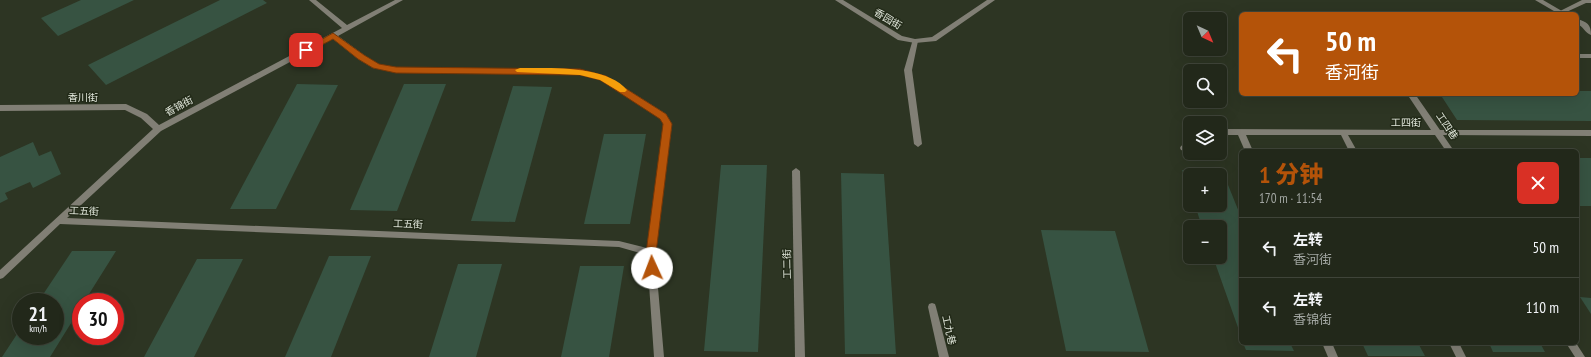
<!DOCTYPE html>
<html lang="zh">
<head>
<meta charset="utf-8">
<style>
  :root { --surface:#22281a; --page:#2e3427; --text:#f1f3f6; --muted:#a2a6a2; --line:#3f4439; --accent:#b45309 }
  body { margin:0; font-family:"PT Sans Narrow","Noto Sans SC",sans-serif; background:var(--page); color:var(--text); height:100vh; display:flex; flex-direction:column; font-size:15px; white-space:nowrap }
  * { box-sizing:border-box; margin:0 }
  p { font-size:13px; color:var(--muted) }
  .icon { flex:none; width:22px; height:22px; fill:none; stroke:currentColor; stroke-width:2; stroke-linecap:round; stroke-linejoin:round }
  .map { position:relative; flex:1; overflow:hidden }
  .sheet { position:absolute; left:1239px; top:149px; width:340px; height:196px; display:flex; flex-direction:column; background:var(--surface); border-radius:6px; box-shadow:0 4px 16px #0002,0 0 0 1px var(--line) }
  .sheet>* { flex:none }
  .banner { position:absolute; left:1239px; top:12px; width:340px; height:84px; border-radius:6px; box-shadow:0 4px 16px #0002,0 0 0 1px var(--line); background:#b45309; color:#fff; overflow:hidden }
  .needle { width:26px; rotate:136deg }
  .controls { position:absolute; left:1183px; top:12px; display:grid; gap:8px }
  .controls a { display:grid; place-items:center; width:44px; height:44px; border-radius:6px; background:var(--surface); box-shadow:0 4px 16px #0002,0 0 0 1px var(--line); font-size:20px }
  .speed { position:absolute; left:12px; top:293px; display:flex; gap:8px; font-size:20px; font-weight:700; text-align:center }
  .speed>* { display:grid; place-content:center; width:52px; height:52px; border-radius:50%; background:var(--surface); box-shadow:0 4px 16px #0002,0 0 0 1px var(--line); line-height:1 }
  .speed small { font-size:10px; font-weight:400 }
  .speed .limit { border:6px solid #d22; background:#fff; color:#111 }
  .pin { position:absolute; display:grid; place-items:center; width:34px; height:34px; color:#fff; margin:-17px; border-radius:8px; box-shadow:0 2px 6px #0006 }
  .me { position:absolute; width:44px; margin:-22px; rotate:358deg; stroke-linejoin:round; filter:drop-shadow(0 0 3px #0008) }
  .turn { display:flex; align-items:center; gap:14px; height:84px; padding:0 20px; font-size:18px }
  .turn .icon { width:52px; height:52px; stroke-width:2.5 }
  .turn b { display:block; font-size:28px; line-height:34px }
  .round { display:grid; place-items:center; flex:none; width:42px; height:42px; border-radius:6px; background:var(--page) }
  .head { display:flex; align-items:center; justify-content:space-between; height:68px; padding:0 20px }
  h1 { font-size:24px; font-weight:800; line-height:30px; color:var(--accent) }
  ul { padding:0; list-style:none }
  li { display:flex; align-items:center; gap:12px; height:60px; padding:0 20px; border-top:1px solid var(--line) }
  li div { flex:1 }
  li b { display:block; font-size:15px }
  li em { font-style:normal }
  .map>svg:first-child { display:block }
</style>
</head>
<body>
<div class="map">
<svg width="1591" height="357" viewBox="0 0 1591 357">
  <rect width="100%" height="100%" fill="#2d3523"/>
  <g fill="#375342">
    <polygon points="81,0 134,0 58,36 41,18"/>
    <polygon points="220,0 263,0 267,3 106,85 88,65"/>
    <polygon points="297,84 338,85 276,209 230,209"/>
    <polygon points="404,84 446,84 397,211 350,210"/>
    <polygon points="513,86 552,87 515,222 471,221"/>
    <polygon points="1577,91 1591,91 1591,121 1457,120 1440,94 1577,94"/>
    <polygon points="604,134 646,134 630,224 584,224"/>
    <polygon points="33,142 39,156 51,151 61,174 33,188 30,182 5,193 8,199 0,203 0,157"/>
    <rect x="1577" y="158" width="14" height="48"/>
    <polygon points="721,165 767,165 758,352 704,351"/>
    <polygon points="1182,170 1222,170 1241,217 1241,336 1213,257 1220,257 1220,227 1202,227 1195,205 1220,205 1220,175 1190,175 1190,191"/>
    <polygon points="841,173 884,174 896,354 845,354"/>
    <polygon points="1041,230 1115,231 1149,352 1066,351"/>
    <polygon points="72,251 116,251 84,302 81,302 81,307 50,357 2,357 21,328 21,336 55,336 55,302 38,302"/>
    <polygon points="329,256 371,256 331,357 285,357"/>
    <polygon points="197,259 243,259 194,357 144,357"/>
    <polygon points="458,264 502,264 476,357 429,357"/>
    <polygon points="580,266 624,266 609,357 561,357"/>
    <polygon points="1580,297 1591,298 1591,314"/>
    <polygon points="1243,343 1290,343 1294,351 1246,350"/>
    <polygon points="1362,343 1418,343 1425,356 1368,356"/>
    <polygon points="1489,343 1540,343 1545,352 1493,352"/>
  </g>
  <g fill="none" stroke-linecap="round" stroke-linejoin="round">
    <g fill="#817f75" fill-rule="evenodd">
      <polygon points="1582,0 1591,0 1591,3 1586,3 1562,14 1558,12"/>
      <polygon points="913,39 917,39 918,41 912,70 922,144 918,147 914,144 904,70"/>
      <rect x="1577" y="54" width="14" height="4"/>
      <polygon points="932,303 935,304 936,307 949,357 939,357 928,307 929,304"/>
    </g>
    <g fill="#817f75" fill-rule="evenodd">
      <path d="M309,0H316L347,25L395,0H403L338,36L364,55L378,64L396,68L580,70L606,76L666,114L672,124L655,253L664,357H654L647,255L619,247L60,224L3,278L0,279V270L153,129L141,118L125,110L0,111V105L126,104L147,114L159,125L342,28ZM333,39L358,59L373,68L396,72L580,74L601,80L660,118L664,124L647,248L619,241L67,218L161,131Z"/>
      <polygon points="835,0 843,0 902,36 915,39 932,37 987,0 995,0 936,41 915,43 898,40"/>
      <polygon points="1535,0 1543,0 1567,14 1559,14"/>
      <path d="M1577,19C1587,22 1591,24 1591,35C1585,33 1583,26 1577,24Z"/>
      <polygon points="1407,94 1415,94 1440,130 1591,130 1591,136 1443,135 1454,151 1446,151 1435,135 1348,135 1357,151 1349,151 1341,135 1246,135 1253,151 1245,151 1238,135 1220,135 1220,129 1431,130"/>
      <polygon points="1190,141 1190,148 1184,151 1181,150 1180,148 1181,146"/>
      <polygon points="796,168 800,171 805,357 795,357 792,171"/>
      <polygon points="1322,343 1332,343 1338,357 1328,357"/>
      <polygon points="1449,343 1459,343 1466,357 1456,357"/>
      <polygon points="1566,343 1576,343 1585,357 1575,357"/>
    </g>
  </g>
  <polygon fill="#b45309" stroke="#753606" points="333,33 364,55 379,64 396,67 580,69 606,76 666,114 672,124 656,253 657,268 656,271 652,272 649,271 646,253 663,124 660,119 600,80 580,75 396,73 373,68 358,59 333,39 309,52 306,52 303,50"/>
  <path fill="#f59e0b" d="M520,68C549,68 607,65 627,90L625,92H620L600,80L580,75L517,72L515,70Z"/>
  <g text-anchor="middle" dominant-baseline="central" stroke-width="3" stroke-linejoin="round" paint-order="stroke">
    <g font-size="10" fill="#e0e6da" stroke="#232b19">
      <text transform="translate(888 19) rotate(31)">香园街</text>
      <text x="83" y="97">香川街</text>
      <text transform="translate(179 106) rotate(-28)">香锦街</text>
      <text x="1406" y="122">工四街</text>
      <text transform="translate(1447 126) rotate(56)">工四巷</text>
      <text transform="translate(84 211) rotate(2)">工五街</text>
      <text transform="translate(408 224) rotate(2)">工五街</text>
      <text transform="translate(787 264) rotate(-91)">工二街</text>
      <text transform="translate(949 330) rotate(77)">工九巷</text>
    </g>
  </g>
</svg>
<div class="controls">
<a><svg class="needle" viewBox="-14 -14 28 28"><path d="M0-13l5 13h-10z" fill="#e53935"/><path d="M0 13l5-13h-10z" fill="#a2a6a2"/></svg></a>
<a><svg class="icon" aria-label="search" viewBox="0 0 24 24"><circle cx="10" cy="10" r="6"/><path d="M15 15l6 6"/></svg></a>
<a><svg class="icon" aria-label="layers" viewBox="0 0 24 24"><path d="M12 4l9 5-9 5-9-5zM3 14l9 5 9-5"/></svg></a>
<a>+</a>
<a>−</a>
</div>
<div class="speed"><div>21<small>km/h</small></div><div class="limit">30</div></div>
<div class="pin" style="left:306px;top:50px;background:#d93025"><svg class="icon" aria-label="arrive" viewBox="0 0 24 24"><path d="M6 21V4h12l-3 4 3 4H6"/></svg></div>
<svg class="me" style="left:652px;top:268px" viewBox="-20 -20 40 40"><circle r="19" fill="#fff"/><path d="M0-13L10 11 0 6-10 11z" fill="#b45309"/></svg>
<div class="banner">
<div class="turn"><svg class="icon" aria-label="left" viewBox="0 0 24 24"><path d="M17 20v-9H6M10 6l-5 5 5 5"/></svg><div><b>50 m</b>香河街</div></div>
</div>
<section class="sheet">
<div class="head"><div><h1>1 分钟</h1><p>170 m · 11:54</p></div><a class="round" style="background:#d93025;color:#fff"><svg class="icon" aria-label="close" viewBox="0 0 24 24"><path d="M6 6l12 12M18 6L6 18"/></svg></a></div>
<ul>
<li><svg class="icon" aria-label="left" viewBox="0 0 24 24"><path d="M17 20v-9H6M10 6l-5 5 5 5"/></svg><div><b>左转</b><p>香河街</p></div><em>50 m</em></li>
<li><svg class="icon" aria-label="left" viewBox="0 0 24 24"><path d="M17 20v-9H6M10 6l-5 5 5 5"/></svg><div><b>左转</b><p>香锦街</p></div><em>110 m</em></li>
</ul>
</section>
</div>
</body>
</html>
